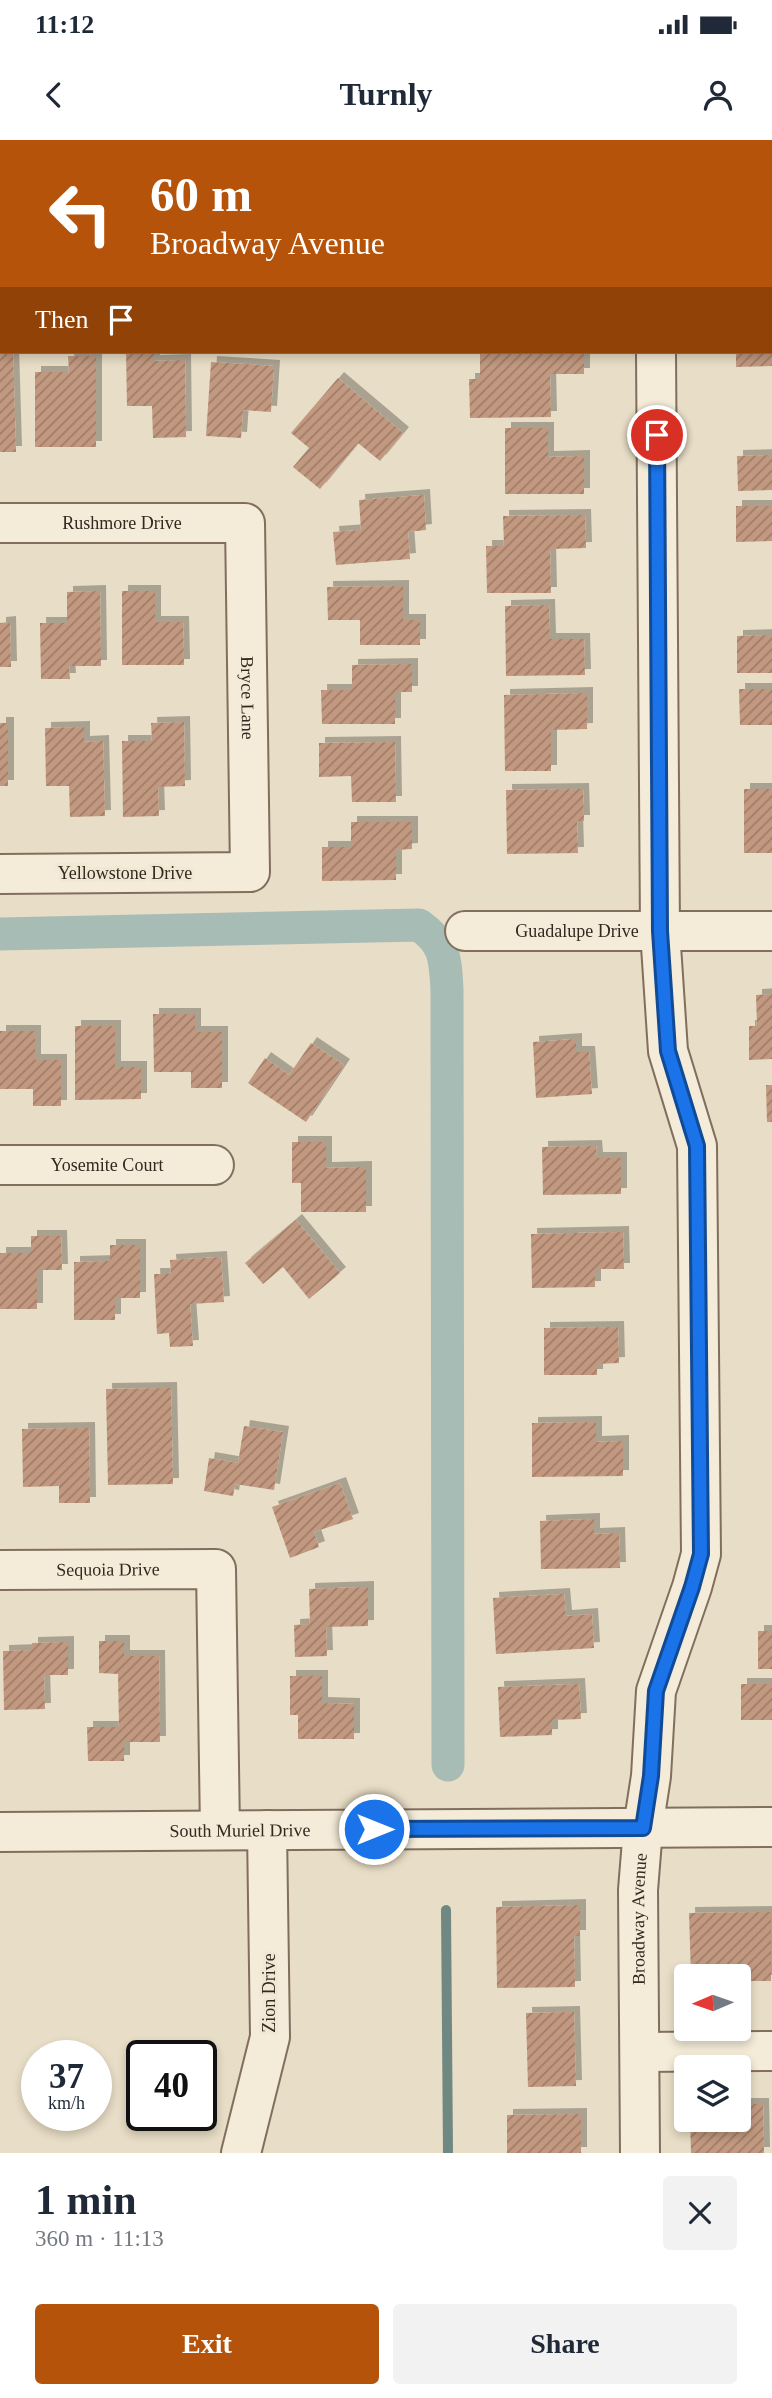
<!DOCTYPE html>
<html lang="en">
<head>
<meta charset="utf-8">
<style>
  :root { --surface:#fff; --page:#f2f2f3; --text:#1f2937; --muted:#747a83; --accent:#b45309 }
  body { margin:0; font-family:"Times New Roman",serif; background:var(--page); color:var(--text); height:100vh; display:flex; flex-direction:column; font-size:26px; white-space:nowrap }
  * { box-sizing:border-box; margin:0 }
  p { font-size:23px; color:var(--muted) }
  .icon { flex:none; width:38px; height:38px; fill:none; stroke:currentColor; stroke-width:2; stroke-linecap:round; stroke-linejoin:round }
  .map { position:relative; height:2013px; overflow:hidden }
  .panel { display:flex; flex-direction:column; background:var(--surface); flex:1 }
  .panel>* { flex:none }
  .banner { position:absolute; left:0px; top:0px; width:774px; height:214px; box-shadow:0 4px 10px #0003; background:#b45309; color:#fff; overflow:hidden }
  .needle { width:46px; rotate:268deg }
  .buttons { position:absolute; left:674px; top:1824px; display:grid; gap:14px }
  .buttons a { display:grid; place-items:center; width:77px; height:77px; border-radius:7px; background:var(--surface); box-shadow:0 4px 10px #0003; font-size:35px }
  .speed { position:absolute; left:21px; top:1900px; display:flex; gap:14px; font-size:35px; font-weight:700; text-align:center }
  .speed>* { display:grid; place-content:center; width:91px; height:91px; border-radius:50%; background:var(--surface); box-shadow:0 4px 10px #0003; line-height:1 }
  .speed small { font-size:18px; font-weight:400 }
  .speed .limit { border:4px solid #111; border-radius:10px; background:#fff; color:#111 }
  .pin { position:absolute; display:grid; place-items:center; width:60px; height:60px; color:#fff; margin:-30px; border:4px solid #fff; border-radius:50%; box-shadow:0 2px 7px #0007 }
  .me { position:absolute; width:77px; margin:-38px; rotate:90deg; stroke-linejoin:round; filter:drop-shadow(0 0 5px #0008) }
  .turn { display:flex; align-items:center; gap:24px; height:147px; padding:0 35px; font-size:32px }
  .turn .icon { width:91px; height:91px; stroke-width:2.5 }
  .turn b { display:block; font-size:49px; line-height:60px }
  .then { display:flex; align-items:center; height:66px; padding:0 35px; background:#0003; gap:14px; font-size:26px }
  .round { display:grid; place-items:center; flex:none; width:74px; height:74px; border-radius:7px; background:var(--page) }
  .headline { display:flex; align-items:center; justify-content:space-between; height:119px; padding:0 35px }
  h1 { font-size:42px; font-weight:700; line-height:52px }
  .action { display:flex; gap:14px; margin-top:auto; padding:14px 35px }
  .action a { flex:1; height:80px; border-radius:7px; background:var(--accent); color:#fff; font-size:28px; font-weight:700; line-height:80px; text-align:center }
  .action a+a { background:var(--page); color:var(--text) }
  .status { display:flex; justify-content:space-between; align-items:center; height:49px; padding:0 35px; background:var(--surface); direction:ltr }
  .status svg { height:19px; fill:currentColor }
  header { display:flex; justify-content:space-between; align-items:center; height:91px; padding:0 35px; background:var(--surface); font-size:32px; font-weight:700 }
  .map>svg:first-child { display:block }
</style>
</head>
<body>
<div class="status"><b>11:12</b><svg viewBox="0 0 49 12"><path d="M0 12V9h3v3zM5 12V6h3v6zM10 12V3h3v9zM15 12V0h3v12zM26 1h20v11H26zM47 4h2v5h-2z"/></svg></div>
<header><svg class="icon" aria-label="back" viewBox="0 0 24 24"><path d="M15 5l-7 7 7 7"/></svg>Turnly<svg class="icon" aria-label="person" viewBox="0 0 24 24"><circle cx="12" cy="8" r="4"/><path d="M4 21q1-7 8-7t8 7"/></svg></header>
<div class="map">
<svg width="772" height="2013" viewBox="0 0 772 2013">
  <defs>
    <pattern id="building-hatch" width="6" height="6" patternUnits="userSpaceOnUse" patternTransform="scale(1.75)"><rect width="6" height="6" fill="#c29980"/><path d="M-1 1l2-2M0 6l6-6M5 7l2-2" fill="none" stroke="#9e7d68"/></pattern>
    <filter id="shadow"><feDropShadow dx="6" dy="-6" stdDeviation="0" flood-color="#0004"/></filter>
  </defs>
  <rect width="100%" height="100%" fill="#e8ddc6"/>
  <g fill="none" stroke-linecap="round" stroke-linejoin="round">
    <polyline stroke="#6f8982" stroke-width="10" points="446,1770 448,2013"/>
    <path stroke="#a7bcb5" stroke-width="33" d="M0,794L419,785C446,804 445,819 447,849L448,1625"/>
  </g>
  <g fill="url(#building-hatch)" filter="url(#shadow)">
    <polygon points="0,212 13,212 16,312 0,312"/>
    <polygon points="126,212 154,212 154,221 185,220 186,297 153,298 152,266 127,266"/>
    <polygon points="480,212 584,212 584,234 550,234 551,277 470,278 469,239 480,239"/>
    <polygon points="736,212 772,212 772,226 736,227"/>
    <polygon points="68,216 96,216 96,307 35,307 35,232 69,232"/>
    <polygon points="211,222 274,226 271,272 243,270 241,298 206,296"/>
    <polygon points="338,238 403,293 380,321 358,303 320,349 293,327 309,308 291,293"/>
    <polygon points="505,288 548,288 548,317 584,316 584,354 505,354"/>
    <polygon points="772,315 772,350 738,351 737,316"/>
    <polygon points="424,355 426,390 408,392 410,419 336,425 333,392 361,390 359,360"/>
    <polygon points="736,366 772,366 772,401 736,402"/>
    <polygon points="585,375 586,408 550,409 551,453 487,453 486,406 504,406 503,376"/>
    <polygon points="403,446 403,480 420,480 420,505 360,505 360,480 328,480 327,447"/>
    <polygon points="100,451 101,526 69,526 70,539 41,539 40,483 67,483 67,452"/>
    <polygon points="122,451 155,451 155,482 183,482 184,525 122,525"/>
    <polygon points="549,465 550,499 584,499 585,535 506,536 505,466"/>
    <polygon points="10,482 11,527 0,527 0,483"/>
    <polygon points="772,495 772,533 737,533 737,496"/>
    <polygon points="412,524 412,552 395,552 395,584 322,584 321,550 352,550 352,525"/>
    <polygon points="739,549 772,549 772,585 740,585"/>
    <polygon points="587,553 587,589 551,590 551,631 505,631 504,555"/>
    <polygon points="184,582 185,646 158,647 159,676 123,677 122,601 152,601 151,583"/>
    <rect x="0" y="583" width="8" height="63"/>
    <polygon points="84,587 84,602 103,601 105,676 70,677 69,646 46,646 45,588"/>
    <polygon points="395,602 396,662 352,662 351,636 319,637 319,603"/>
    <polygon points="583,649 584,681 577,681 578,713 507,714 506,650"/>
    <rect x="744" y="649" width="28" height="64"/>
    <polygon points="351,682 412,682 412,709 396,710 396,740 322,741 322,707 351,707"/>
    <polygon points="772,854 772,919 749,920 749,886 757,886 756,855"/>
    <polygon points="153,874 195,874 195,892 222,892 222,948 191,948 191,932 154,932"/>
    <polygon points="75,886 115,886 115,927 141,927 141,959 75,960"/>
    <polygon points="0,891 35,891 35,920 61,920 61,966 33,966 33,949 0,949"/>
    <polygon points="576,899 576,912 589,912 592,954 536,958 533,902"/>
    <polygon points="311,903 344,925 306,982 248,943 265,918 289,935"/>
    <polygon points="766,945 772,945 772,982 767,982"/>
    <polygon points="292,1002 326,1002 326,1028 366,1027 366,1072 301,1072 301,1043 292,1043"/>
    <polygon points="596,1006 597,1018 621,1018 621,1054 543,1055 542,1007"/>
    <polygon points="296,1080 340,1133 309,1159 283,1127 263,1144 245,1123"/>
    <polygon points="623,1092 624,1129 595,1129 595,1147 532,1148 531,1094"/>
    <polygon points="31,1096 61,1096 62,1130 37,1130 37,1169 0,1169 0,1113 31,1113"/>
    <polygon points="110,1105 140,1105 140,1158 115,1158 115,1180 74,1180 74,1122 110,1121"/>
    <polygon points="221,1117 224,1162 190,1164 193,1206 170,1207 169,1193 157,1194 154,1134 171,1134 170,1120"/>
    <polygon points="618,1187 619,1223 597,1224 597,1235 544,1235 544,1188"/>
    <polygon points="171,1248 173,1344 108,1345 106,1249"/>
    <polygon points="596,1282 596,1302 623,1301 623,1336 532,1337 532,1283"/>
    <polygon points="244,1286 283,1292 274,1350 235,1344 233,1356 204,1351 209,1318 238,1323"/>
    <polygon points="89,1288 90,1363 59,1363 59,1346 23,1347 22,1289"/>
    <polygon points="340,1343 353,1379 314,1392 319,1407 290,1418 272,1367"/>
    <polygon points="594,1379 594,1394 619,1393 620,1428 541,1429 540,1381"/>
    <polygon points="368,1447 368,1486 326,1487 327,1516 295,1517 294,1485 310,1484 309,1449"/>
    <polygon points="564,1454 566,1476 592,1474 594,1508 496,1514 493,1458"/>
    <rect x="758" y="1491" width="14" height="38"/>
    <polygon points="99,1501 124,1501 124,1516 159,1516 160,1602 124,1602 124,1621 88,1621 87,1587 119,1587 118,1534 99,1533"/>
    <polygon points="68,1502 68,1535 44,1535 45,1569 4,1570 3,1511 32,1510 32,1503"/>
    <polygon points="290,1536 322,1536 322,1563 354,1564 354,1599 298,1599 298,1575 290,1575"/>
    <polygon points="579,1544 581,1579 552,1580 552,1595 500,1597 498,1547"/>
    <rect x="741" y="1544" width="31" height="36"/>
    <polygon points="580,1765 580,1796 574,1796 575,1847 497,1848 496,1767"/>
    <polygon points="771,1772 771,1841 738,1841 738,1836 691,1836 689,1773"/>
    <polygon points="574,1872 576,1946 528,1947 526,1873"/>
    <polygon points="738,1964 763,1964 764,2013 691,2013 690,1979 738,1979"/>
    <polygon points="581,1974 581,2013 507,2013 507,1975"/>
  </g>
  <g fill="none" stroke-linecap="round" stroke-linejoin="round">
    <defs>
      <g id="minor">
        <polyline points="45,0 47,2"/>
        <polyline points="599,0 600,2"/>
        <path id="s1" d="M0,383H245L250,732L0,734"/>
        <path id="s2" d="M465,791H772"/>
        <path id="s3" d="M0,1025H214"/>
        <path id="s4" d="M0,1430L216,1429L220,1690"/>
        <path id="s5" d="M0,1692L772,1687"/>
        <polyline points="640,1912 772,1911"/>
        <polyline points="241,2013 270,1897 267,1690"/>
        <path id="s6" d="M640,2013L638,1750L643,1688L651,1636L656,1551L692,1447L701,1414L697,1006L668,911L660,791L656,212"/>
      </g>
    </defs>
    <use href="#minor" stroke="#816f5e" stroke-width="42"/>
    <use href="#minor" stroke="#f4ebd8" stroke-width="38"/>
  </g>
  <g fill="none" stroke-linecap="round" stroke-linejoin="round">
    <defs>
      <polyline id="route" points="374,1689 643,1688 651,1636 656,1551 692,1447 701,1414 697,1006 668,911 660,791 657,295"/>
    </defs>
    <use href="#route" stroke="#114b97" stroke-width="18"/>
    <use href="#route" stroke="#1a73e8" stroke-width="12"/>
  </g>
  <g text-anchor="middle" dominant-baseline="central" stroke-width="6" stroke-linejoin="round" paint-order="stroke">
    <g font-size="18" fill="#332920" stroke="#f1e8d4">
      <text stroke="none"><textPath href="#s1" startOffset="122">Rushmore Drive</textPath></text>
      <text stroke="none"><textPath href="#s1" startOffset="420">Bryce Lane</textPath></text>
      <text x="125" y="733">Yellowstone Drive</text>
      <text stroke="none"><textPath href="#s2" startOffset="112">Guadalupe Drive</textPath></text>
      <text stroke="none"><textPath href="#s3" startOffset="107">Yosemite Court</textPath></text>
      <text stroke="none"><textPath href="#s4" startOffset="108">Sequoia Drive</textPath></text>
      <text stroke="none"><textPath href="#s5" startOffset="240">South Muriel Drive</textPath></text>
      <text stroke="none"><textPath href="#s6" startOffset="234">Broadway Avenue</textPath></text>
      <text transform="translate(269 1853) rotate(-90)">Zion Drive</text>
    </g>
  </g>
</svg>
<div class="buttons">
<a><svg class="needle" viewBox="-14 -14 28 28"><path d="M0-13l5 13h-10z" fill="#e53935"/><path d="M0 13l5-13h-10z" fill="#747a83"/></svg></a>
<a><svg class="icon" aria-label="layers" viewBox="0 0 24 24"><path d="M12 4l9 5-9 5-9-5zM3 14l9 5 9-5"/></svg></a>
</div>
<div class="speed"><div>37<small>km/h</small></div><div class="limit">40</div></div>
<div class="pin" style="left:657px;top:295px;background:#d93025"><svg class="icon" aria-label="arrive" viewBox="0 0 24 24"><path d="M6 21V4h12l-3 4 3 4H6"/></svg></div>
<svg class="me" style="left:374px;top:1689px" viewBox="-20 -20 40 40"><circle r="17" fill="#1a73e8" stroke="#fff" stroke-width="3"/><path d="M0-11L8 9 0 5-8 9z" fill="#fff"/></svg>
<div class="banner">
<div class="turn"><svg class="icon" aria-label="left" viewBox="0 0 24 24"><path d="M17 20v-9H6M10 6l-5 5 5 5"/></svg><div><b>60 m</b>Broadway Avenue</div></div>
<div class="then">Then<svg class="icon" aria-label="arrive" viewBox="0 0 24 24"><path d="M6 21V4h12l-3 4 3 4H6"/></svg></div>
</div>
</div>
<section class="panel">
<div class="headline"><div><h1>1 min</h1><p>360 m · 11:13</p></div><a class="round"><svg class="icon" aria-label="close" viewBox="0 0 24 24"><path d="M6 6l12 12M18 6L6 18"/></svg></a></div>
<div class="action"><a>Exit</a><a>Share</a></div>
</section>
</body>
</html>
